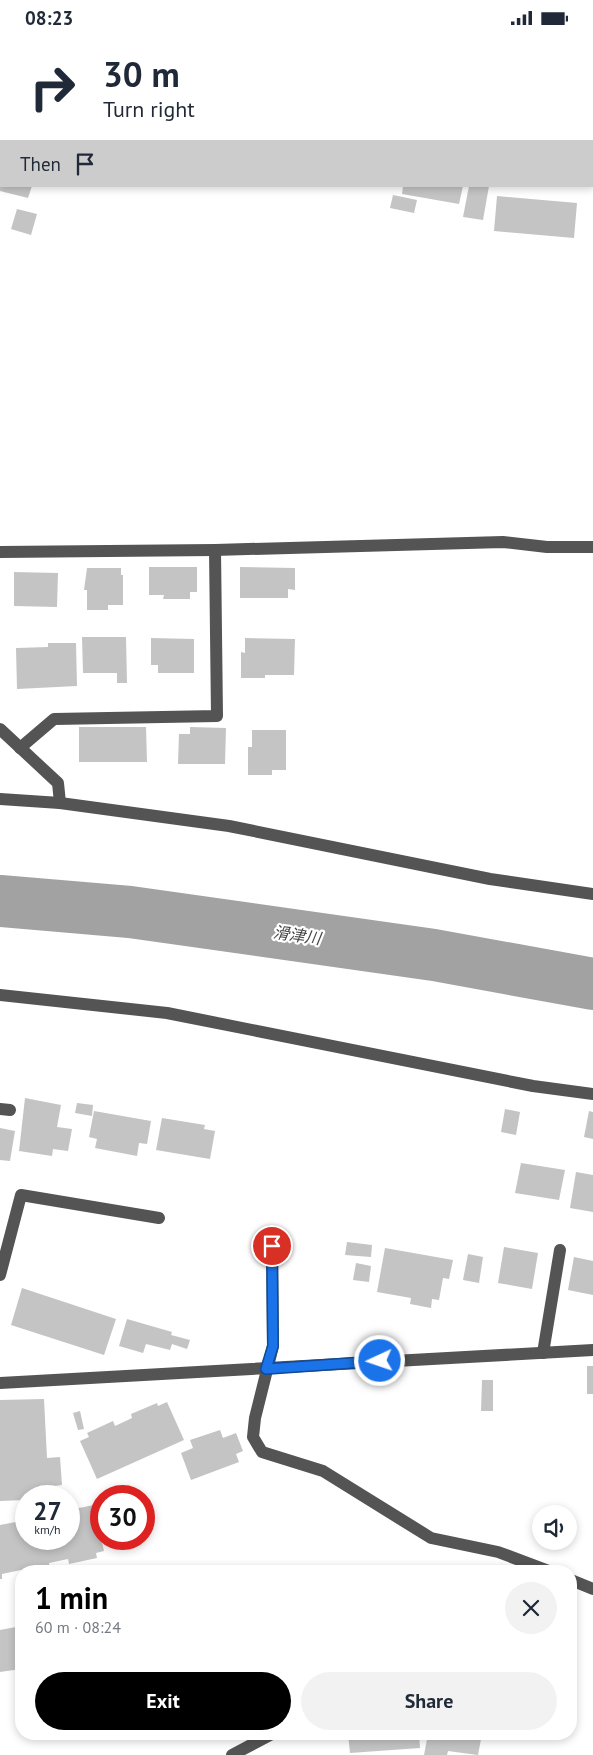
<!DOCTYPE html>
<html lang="en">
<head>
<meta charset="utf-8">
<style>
  :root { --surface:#fff; --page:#f2f2f3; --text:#1f2937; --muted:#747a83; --accent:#000 }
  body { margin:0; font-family:"PT Sans","Noto Sans JP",sans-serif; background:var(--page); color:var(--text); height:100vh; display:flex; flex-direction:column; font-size:19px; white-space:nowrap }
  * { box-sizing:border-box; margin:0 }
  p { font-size:16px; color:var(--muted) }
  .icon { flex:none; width:28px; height:28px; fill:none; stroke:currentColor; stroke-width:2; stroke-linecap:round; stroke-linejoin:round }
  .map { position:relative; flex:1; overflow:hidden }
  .side { position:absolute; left:15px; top:1530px; width:562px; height:175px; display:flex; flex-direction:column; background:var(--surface); border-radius:20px; box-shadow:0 2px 8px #0003 }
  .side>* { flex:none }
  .hud { position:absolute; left:0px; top:0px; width:594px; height:152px; box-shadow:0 2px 8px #0003; background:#fff; color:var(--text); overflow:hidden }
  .tools { position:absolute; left:532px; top:1470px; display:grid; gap:10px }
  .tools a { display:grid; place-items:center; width:45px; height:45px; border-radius:50%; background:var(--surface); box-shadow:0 2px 8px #0003; font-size:25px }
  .speed { position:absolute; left:15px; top:1450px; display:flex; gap:10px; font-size:25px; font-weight:700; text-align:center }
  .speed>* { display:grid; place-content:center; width:65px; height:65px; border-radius:50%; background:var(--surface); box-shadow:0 2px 8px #0003; line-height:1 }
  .speed small { font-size:12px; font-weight:400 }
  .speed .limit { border:8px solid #d22; background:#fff; color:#111 }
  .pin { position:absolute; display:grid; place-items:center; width:42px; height:42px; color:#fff; margin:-21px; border:2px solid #fff; border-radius:50%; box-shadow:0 1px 5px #0007 }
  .me { position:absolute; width:55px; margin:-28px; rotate:267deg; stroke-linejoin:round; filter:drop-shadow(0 0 4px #0008) }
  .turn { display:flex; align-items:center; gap:18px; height:105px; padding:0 20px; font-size:22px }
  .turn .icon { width:65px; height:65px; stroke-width:2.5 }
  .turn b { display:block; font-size:35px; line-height:42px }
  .then { display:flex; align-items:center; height:48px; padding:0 20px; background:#0003; gap:10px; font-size:19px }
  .round { display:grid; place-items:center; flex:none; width:52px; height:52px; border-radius:26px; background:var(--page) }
  .headline { display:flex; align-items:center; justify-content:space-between; height:85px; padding:0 20px }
  h1 { font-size:30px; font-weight:700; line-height:38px; color:var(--accent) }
  .cta { display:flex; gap:10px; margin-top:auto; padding:10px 20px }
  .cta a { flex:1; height:58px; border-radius:30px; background:var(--accent); color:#fff; font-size:20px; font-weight:700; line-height:58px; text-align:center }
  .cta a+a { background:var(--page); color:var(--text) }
  .status { display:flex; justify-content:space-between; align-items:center; height:35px; padding:0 25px; background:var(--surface); direction:ltr }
  .status svg { height:14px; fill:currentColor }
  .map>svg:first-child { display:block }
</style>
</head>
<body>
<div class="status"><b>08:23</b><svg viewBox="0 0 49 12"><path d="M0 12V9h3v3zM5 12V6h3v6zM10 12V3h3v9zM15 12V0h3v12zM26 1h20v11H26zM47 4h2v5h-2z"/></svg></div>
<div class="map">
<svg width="593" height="1720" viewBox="0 0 593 1720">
  <rect width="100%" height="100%" fill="#fff"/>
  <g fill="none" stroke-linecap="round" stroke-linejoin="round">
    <polyline stroke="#a2a2a2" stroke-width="52" points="0,866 130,877 434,920 593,949"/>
  </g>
  <g fill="#c4c4c4">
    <polygon points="0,151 32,151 28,163 0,156"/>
    <polygon points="403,151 463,151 459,169 402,159"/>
    <polygon points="469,151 489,151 483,185 463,182"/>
    <polygon points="393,160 417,165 414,178 390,173"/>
    <polygon points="497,161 577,168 574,203 494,196"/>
    <polygon points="17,174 37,179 31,200 11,194"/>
    <polygon points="149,532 197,532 197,557 190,557 190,564 163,564 164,560 149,560"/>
    <polygon points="240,532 295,533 295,555 288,554 288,563 240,563"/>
    <polygon points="87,533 121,533 121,540 123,540 123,570 108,570 108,575 87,575 87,555 84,555"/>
    <polygon points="14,537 58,538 57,572 14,571"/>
    <polygon points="82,602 126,602 127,648 117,648 117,638 83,638"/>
    <polygon points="151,603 194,604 194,638 158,638 158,630 151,630"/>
    <polygon points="245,603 295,604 294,640 265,640 265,643 241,643 241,617 245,618"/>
    <polygon points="48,608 76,608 77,651 17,654 16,613 48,612"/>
    <polygon points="79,692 146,692 147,727 79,727"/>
    <polygon points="190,692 226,693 225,729 178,729 179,699 190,699"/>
    <polygon points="252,695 286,695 286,735 272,735 272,740 248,740 248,712 252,712"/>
    <polygon points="25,1063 61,1070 57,1092 72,1094 68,1116 53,1114 52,1121 19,1116"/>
    <polygon points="77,1068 93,1070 92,1081 75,1078"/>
    <polygon points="505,1074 520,1077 516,1100 501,1097"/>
    <polygon points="94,1076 151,1086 147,1109 139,1108 137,1121 95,1113 97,1104 89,1102"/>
    <polygon points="589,1076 593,1077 593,1104 584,1102"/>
    <polygon points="162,1083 205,1090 204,1094 215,1096 210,1124 156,1115"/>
    <polygon points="0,1093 15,1096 10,1126 0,1125"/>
    <polygon points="521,1128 565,1135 559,1165 515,1158"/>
    <polygon points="576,1137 593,1140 593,1177 570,1173"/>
    <polygon points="347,1207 372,1210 371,1222 345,1220"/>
    <polygon points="504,1212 538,1218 532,1254 498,1248"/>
    <polygon points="385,1213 453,1225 449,1244 443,1243 439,1265 432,1264 431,1273 410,1269 411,1263 377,1257"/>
    <polygon points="468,1219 483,1222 479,1248 463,1245"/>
    <polygon points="574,1222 593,1226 593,1260 568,1255"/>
    <polygon points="356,1228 371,1231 369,1247 353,1245"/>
    <polygon points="22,1253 116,1284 104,1320 11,1290"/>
    <polygon points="127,1284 172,1297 171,1300 190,1305 187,1314 172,1309 170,1315 146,1309 143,1318 119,1311"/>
    <rect x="587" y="1331" width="6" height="28"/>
    <polygon points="482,1345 493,1345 493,1376 481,1376"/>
    <polygon points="44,1364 47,1423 60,1422 62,1450 54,1451 54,1461 26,1461 26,1465 0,1466 0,1365"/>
    <polygon points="167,1367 184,1405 97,1444 80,1406 89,1402 87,1398 113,1386 115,1391 132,1383 131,1379 157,1368 158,1371"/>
    <polygon points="80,1376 84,1394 78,1395 73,1378"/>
    <polygon points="220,1395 223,1403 236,1398 243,1416 236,1419 239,1427 191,1445 181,1418 193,1413 190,1405"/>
    <polygon points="94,1470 104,1516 96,1518 97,1523 69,1529 68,1524 49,1528 50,1533 36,1536 21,1535 2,1539 2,1544 0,1544 0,1490 26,1485 26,1504 69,1504 69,1475"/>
    <polygon points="21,1591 21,1634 0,1637 0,1595"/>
    <polygon points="348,1699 419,1699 420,1713 350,1718"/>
    <polygon points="428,1699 482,1699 478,1720 448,1716 447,1720 424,1720"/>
  </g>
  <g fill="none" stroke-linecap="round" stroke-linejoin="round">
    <g stroke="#545454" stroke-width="12">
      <polyline points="145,0 148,1"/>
      <polyline points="592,59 593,59"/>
      <polyline points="0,517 215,515 503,507 547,512 593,512"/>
      <polyline points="0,694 58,748 60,768"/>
      <polyline points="20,713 54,684 217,681 215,515"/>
      <polyline points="0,764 60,768 229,791 490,844 593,859"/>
      <polyline points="0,960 167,978 533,1051 593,1059"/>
      <polyline points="0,1074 10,1075"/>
      <polyline points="272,1211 273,1311 255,1383 253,1402 262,1417 323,1436 431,1503 498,1517 549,1536"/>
      <polyline points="0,1240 21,1160 159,1183"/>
      <polyline points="543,1318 560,1215"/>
      <polyline points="0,1348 593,1315"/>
      <polyline points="571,1545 593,1554"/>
      <polyline points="232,1720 272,1699"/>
    </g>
  </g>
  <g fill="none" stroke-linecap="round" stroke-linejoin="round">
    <defs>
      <polyline id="route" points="272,1211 273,1311 266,1334 380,1326"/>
    </defs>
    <use href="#route" stroke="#114b97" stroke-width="12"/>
    <use href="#route" stroke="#1a73e8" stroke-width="9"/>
  </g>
  <g text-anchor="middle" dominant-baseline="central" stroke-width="4.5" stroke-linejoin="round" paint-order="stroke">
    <g font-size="16" font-style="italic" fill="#434343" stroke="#fff">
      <text transform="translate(297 900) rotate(8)">滑津川</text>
    </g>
  </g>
</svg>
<div class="tools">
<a><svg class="icon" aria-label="sound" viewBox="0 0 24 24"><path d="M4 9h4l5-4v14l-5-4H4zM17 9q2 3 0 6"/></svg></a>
</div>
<div class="speed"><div>27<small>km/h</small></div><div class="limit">30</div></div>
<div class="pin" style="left:272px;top:1211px;background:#d93025"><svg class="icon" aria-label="arrive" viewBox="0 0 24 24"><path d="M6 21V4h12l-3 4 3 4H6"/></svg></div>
<svg class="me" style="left:380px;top:1326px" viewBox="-20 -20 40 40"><circle r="17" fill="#1a73e8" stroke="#fff" stroke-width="3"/><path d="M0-11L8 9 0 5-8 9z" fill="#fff"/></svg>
<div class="hud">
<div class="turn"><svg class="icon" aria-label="right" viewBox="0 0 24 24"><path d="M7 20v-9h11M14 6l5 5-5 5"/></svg><div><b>30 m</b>Turn right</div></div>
<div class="then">Then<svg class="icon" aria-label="arrive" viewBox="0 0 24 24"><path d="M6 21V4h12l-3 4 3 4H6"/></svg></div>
</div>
<section class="side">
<div class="headline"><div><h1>1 min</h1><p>60 m · 08:24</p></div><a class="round"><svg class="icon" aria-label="close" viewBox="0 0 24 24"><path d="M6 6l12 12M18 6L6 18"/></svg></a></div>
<div class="cta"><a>Exit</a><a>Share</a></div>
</section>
</div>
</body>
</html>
